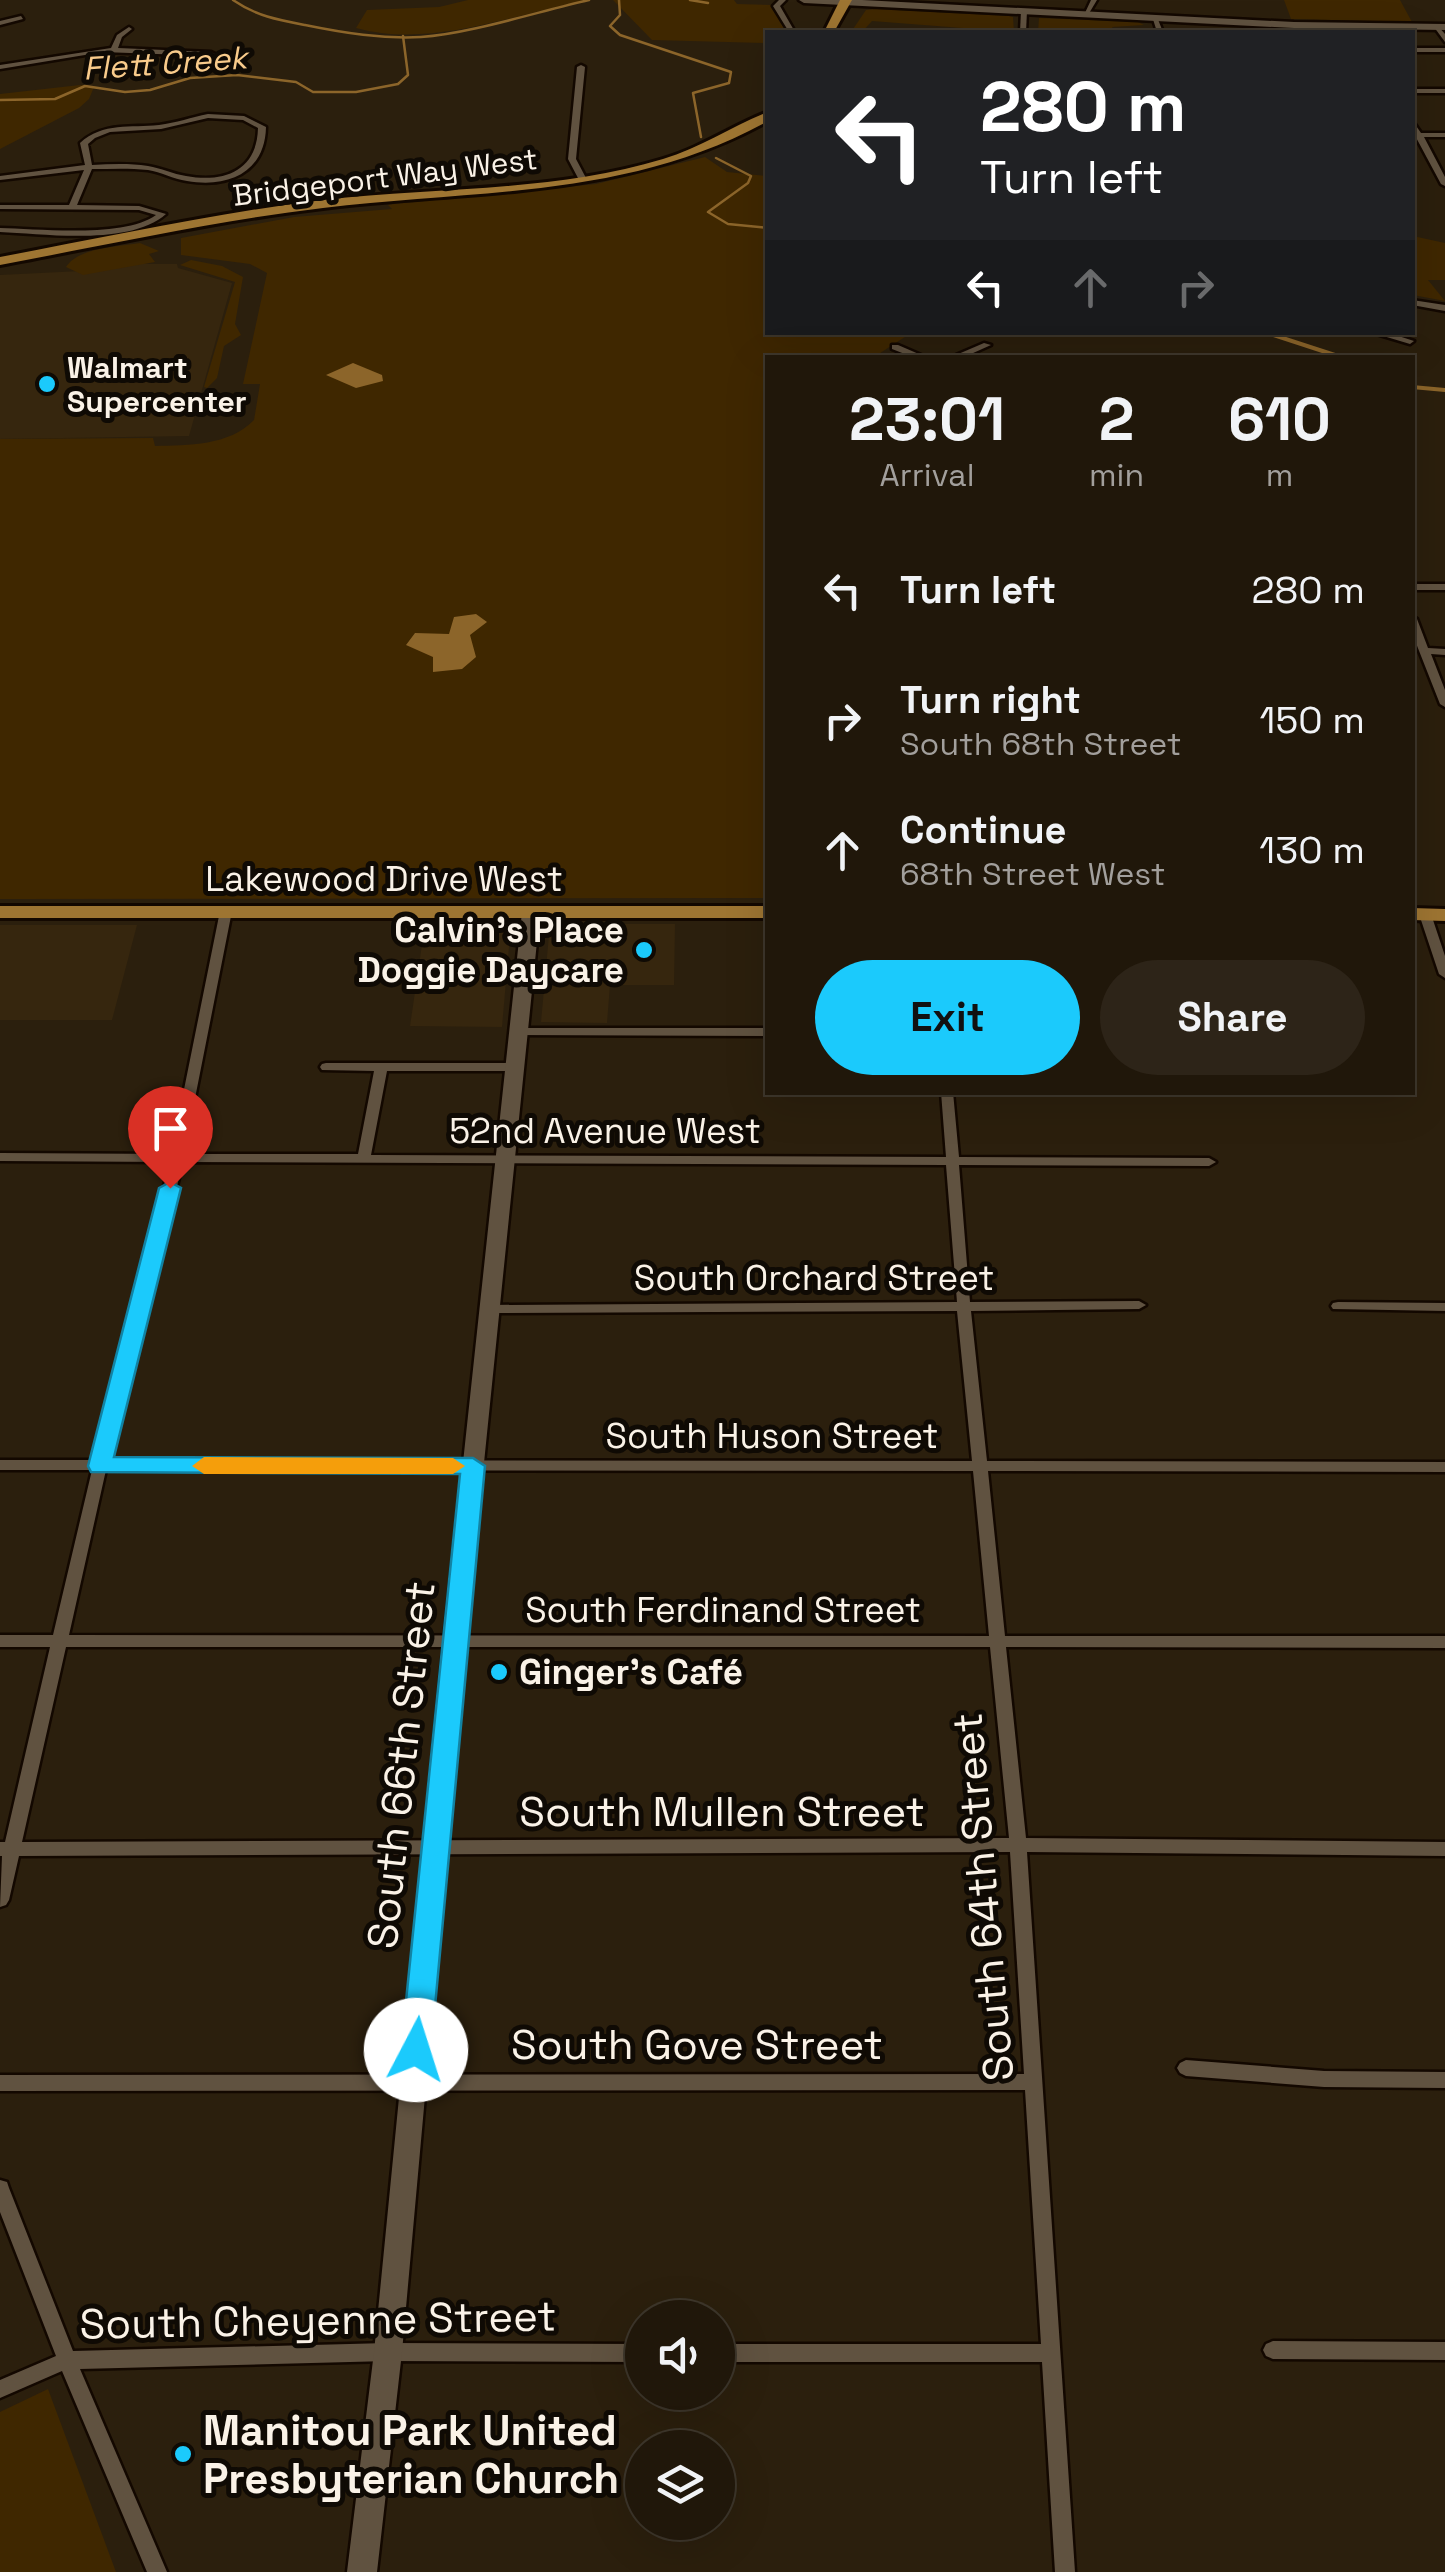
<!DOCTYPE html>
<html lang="en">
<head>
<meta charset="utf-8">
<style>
  :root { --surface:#20170a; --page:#2d2418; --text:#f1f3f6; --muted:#a29f9c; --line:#3d362b; --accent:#1bcafc }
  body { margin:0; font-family:"Space Grotesk",sans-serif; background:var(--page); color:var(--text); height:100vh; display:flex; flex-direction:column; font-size:38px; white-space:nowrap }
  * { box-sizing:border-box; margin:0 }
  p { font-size:32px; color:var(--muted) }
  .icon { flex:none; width:55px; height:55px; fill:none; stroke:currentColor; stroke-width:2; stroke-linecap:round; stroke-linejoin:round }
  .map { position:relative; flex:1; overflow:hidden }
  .side { position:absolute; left:765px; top:355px; width:650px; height:740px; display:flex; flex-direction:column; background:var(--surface); border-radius:0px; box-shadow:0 10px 40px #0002,0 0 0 2px var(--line) }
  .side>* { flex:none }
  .banner { position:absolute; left:765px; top:30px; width:650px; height:305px; border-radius:0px; box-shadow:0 10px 40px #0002,0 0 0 2px var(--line); background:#202124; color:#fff; overflow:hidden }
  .fabs { position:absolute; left:625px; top:2300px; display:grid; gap:20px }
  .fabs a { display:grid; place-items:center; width:110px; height:110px; border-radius:50%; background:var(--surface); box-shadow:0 10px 40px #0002,0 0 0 2px var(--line); font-size:50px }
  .pin { position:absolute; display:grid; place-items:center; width:85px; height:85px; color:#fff; margin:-102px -42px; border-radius:50% 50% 50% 0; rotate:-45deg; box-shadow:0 0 10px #0007 }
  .pin .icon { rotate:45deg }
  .me { position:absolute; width:110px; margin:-55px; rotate:5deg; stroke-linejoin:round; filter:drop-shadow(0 0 8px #0008) }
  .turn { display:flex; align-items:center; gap:35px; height:210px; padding:0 50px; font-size:45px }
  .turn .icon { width:130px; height:130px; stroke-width:2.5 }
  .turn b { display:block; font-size:70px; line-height:85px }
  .lanes { display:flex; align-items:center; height:95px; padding:0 50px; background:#0003; justify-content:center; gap:50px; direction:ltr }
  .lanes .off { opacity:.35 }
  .eta { display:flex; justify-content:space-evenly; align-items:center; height:170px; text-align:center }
  .eta b { font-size:60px; font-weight:600; line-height:70px }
  .button { display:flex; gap:20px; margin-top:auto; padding:20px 50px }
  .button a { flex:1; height:115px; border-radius:60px; background:var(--accent); color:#111; font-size:40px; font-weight:600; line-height:115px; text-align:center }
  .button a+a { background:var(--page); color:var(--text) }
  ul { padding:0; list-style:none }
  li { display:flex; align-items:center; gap:30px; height:130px; padding:0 50px }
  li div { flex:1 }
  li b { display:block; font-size:38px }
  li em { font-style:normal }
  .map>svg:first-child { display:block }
</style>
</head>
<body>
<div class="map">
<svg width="1445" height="2572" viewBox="0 0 1445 2572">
  <rect width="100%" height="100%" fill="#2b1f0d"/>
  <g fill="#36260e">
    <polygon points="132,264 177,264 178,268 232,283 189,436 0,439 0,275 101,270"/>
    <polygon points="425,924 511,924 502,1027 410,1026"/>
    <polygon points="550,924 675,924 674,985 610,985 607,1023 541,1022"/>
    <polygon points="0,925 137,925 112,1020 0,1020"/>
  </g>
  <g fill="#3f2700">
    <path d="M468,0H589C514,14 431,49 356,28L367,10L439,7Z"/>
    <polygon points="613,0 734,0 737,4 776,5 792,32 768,32 767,43 652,40"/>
    <polygon points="1284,0 1400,0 1412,22 1291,19"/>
    <polygon points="877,9 1009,16 1013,17 1014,32 872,21 862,32 851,32 866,10"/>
    <polygon points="1039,18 1138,22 1144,25 1112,27 1116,32 1038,32"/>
    <polygon points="80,85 94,87 89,99 79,108 0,149 0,94"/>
    <path d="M705,157L727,172L767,176L768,332L911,333L874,357L768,358L767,898L0,899V439L153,438L155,446C188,445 229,446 254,420L260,384H243L267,273L250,264L181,255V238L294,217L392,209L388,205L394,204L596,184Z"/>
    <polygon points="1413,236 1445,243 1445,280 1428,280 1445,301 1413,295"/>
    <path d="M140,243L159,251L149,254L155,262L83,275L66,267C79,247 117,247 140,243Z"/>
    <polygon points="191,260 222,266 243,277 235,324 241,335 224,346 217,378 207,388 204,387 235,282 180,265"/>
    <polygon points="48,2389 116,2572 0,2572 0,2412"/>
  </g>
  <g fill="#8c652a">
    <polygon points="353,363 382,375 383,381 356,388 326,375"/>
    <polygon points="476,614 487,622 470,635 476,657 462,669 433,672 433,657 406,645 415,633 449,634 454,617"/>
  </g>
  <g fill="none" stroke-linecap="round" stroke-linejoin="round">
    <g stroke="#8c652a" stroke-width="2.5">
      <path d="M233,0C256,16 278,20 305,25C344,33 382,39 421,37C469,34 540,11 589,0"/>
      <polyline points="619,0 620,15 610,26 620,35 731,72 729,83 693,93 701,137"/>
      <polyline points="690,0 708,3"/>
      <polyline points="0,100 55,99 85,86 125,92 150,90 190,78 237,75 296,82 313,92 356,92 398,84 408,75 403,36"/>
      <polyline points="716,158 751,176 748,183 708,212 728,224 768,228"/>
    </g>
    <g stroke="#8c652a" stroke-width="4">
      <polyline points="1264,332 1344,358"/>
      <polyline points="1412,387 1445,390"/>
    </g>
    <defs>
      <g id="street">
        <polygon points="779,0 786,0 780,6 795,32 789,32 773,6"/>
        <polygon points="1091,0 1097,0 1088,15 1084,15"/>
        <polygon points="1024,9 1027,11 1026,32 1020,32 1021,11"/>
        <polygon points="21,16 23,19 0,25 0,21"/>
        <polygon points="1152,16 1157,17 1163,32 1157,32"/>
        <polygon points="1437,25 1445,34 1445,42 1434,27"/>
        <polygon points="129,27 132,29 122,37 118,48 211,52 215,54 211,56 103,52 0,69 0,65 111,48 117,35"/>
        <rect x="1412" y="48" width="33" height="4"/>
        <polygon points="581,65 585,67 576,159 586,178 582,180 578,178 568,159 577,67"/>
        <rect x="1412" y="89" width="33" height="4"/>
        <path d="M208,114L244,116L266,127C265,173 228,188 187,181C173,179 161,172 148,170C130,168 111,169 92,169L77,205L139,206L166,214C130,246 46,234 0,232V228C39,229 125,238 156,215L139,210L0,209V205H69L84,170L0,180V176L85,165L80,143C103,122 131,128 159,125C176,123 192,117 208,114ZM208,118L243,120L258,128C257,171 224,183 186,176C173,174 161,168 148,166C129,163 111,164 92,165L88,144L95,138L110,132L161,129Z"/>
        <polygon points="1412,120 1421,133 1445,133 1445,137 1424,137 1445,177 1445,186 1441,184 1412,130"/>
        <polygon points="1412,300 1445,305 1445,311 1412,305"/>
        <polygon points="1370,332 1386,332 1414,341 1410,344"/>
        <polygon points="984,343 991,345 962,358 949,358"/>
        <polygon points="892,345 898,345 928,358 915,358 892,349"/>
        <rect x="1412" y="584" width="33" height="6"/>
        <polygon points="1412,616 1417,619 1428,648 1445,649 1445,655 1431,654 1445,690 1445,707 1440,704 1412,633"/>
        <path d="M226,907L232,911L184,1154H358L374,1071L322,1070L320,1067L322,1064L326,1063H515L521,1067L515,1071H387L371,1155L946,1157L941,1092H953L959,1157L1209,1158L1216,1162L1209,1166L959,1165L970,1302L1139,1301L1146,1305L1139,1309L971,1311L987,1461L1445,1462V1472L988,1471L1005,1636H1445V1648L1006,1647L1026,1838L1445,1842V1856L1027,1852L1075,2572H1055L1042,2362H718V2344H1041L1025,2090L0,2091V2075L1024,2074L1010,1852L19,1856L9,1900L6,1905L0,1907L2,1856H0V1842H5L50,1647H0V1635H53L92,1470H0V1460H94L170,1162L0,1161V1153L171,1154L220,911ZM183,1162L946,1165L957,1302L490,1305L483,1309L490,1313L957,1311L972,1461L109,1460ZM106,1470L973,1471L989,1636L69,1635ZM66,1647H990L1009,1838L22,1842Z"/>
        <polygon points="1425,910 1431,914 1445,956 1445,978 1439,974 1419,914"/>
        <polygon points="517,1028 768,1028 768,1036 513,1035 511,1032"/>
        <polygon points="1338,1302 1445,1303 1445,1311 1333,1309 1331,1306 1333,1303"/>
        <polygon points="1186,2060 1324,2071 1445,2072 1445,2088 1324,2087 1186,2076 1180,2073 1177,2068 1180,2063"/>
        <polygon points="0,2180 7,2182 9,2188 73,2351 388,2343 642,2344 642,2362 388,2361 80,2369 167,2572 147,2572 62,2371 0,2398 0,2380 56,2356 0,2212"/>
        <polygon points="1273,2341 1445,2342 1445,2360 1273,2359 1266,2356 1263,2350 1266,2344"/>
      </g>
      <g id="secondary">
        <polygon points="799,0 862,0 1294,22 1445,24 1445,30 1294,28 804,3"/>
        <polygon points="531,907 540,912 466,1640 402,2352 377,2572 347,2572 374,2352 444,1640 522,912"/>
      </g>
      <g id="primary">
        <polygon points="840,0 852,0 834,32 824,32"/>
        <path d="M768,112V121C627,199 478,189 323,208C214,221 107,245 0,265V257C107,237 215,213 323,200C436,187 554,192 663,159C701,148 732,126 768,112Z"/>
        <rect x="0" y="906" width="768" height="12"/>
        <polygon points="1412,908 1445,909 1445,921 1412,920"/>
      </g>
    </defs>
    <use href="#street" stroke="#130800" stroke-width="5"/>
    <use href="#secondary" stroke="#130800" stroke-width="5"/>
    <use href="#primary" stroke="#130800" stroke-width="6"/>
    <use href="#street" fill="#605240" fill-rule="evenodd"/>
    <use href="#secondary" fill="#605240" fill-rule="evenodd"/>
    <use href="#primary" fill="#9e7532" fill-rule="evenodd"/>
  </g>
  <polygon fill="#1bcafc" stroke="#1283a4" stroke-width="2.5" points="170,1182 181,1188 114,1457 473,1458 485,1466 431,2050 427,2059 416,2062 406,2059 401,2050 460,1474 91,1472 88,1466 159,1188"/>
  <polygon fill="#f59e0b" points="204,1457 453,1458 465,1466 453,1474 204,1474 192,1466"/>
  <g fill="#1bcafc" stroke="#0f0a04" stroke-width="4">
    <circle cx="47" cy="384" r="10"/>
    <circle cx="644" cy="950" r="10"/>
    <circle cx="499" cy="1672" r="10"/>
    <circle cx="183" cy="2454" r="10"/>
  </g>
  <g text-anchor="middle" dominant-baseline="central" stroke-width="10" stroke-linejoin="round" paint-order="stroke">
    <g font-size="30" fill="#faf2e7" stroke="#0f0a04">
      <text transform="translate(385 177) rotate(-7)">Bridgeport Way West</text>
    </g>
    <g font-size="30" font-weight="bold" fill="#faf2e7" stroke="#0f0a04" text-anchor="start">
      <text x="67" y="367">Walmart<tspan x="67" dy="34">Supercenter</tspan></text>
    </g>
    <g font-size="32" font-style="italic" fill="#f9cb8b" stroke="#0f0a04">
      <text transform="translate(165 63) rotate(-4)">Flett Creek</text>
    </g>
    <g font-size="35" fill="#faf2e7" stroke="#0f0a04">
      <text x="384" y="879">Lakewood Drive West</text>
      <text x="605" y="1131">52nd Avenue West</text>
      <text x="814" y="1278">South Orchard Street</text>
      <text x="772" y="1436">South Huson Street</text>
      <text x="723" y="1610">South Ferdinand Street</text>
    </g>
    <g font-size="35" font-weight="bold" fill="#faf2e7" stroke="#0f0a04" text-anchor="end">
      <text x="624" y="930">Calvin's Place<tspan x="624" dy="40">Doggie Daycare</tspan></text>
      <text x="519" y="1672" text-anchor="start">Ginger's Café</text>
    </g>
    <g font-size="42" fill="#faf2e7" stroke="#0f0a04">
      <text transform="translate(401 1765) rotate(-84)">South 66th Street</text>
      <text x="722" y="1811">South Mullen Street</text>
      <text transform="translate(983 1897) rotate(-95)">South 64th Street</text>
      <text x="697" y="2044">South Gove Street</text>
      <text transform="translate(318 2320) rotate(-1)">South Cheyenne Street</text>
    </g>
    <g font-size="42" font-weight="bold" fill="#faf2e7" stroke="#0f0a04" text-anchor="start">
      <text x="203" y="2430">Manitou Park United<tspan x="203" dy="48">Presbyterian Church</tspan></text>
    </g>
  </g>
</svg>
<div class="fabs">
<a><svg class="icon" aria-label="sound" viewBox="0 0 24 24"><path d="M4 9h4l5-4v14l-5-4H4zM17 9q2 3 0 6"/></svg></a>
<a><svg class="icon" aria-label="layers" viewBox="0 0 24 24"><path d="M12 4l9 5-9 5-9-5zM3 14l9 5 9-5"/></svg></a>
</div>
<div class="pin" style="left:170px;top:1188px;background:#d93025"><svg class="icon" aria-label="arrive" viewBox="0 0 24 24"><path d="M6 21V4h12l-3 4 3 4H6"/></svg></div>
<svg class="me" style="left:416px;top:2050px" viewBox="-20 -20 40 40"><circle r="19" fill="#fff"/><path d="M0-13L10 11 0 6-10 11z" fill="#1bcafc"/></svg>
<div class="banner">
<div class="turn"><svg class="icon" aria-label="left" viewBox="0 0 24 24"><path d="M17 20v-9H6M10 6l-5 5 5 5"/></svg><div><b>280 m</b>Turn left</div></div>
<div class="lanes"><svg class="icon" aria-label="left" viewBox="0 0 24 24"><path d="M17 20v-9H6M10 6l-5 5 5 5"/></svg><svg class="icon off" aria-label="ahead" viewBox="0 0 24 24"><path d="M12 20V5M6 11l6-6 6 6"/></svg><svg class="icon off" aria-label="right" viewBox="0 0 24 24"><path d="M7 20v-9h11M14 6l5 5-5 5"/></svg></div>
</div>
<section class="side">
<div class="eta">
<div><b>23:01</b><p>Arrival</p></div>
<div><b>2</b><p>min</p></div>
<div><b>610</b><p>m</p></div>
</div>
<ul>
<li><svg class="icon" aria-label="left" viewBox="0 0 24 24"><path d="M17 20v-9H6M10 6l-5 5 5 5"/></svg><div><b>Turn left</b></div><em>280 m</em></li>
<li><svg class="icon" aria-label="right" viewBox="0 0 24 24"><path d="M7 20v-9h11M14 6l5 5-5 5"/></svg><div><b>Turn right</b><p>South 68th Street</p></div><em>150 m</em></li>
<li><svg class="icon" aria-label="ahead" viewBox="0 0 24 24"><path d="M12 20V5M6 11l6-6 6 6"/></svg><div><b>Continue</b><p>68th Street West</p></div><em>130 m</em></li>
</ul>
<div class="button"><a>Exit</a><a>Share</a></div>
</section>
</div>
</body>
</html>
